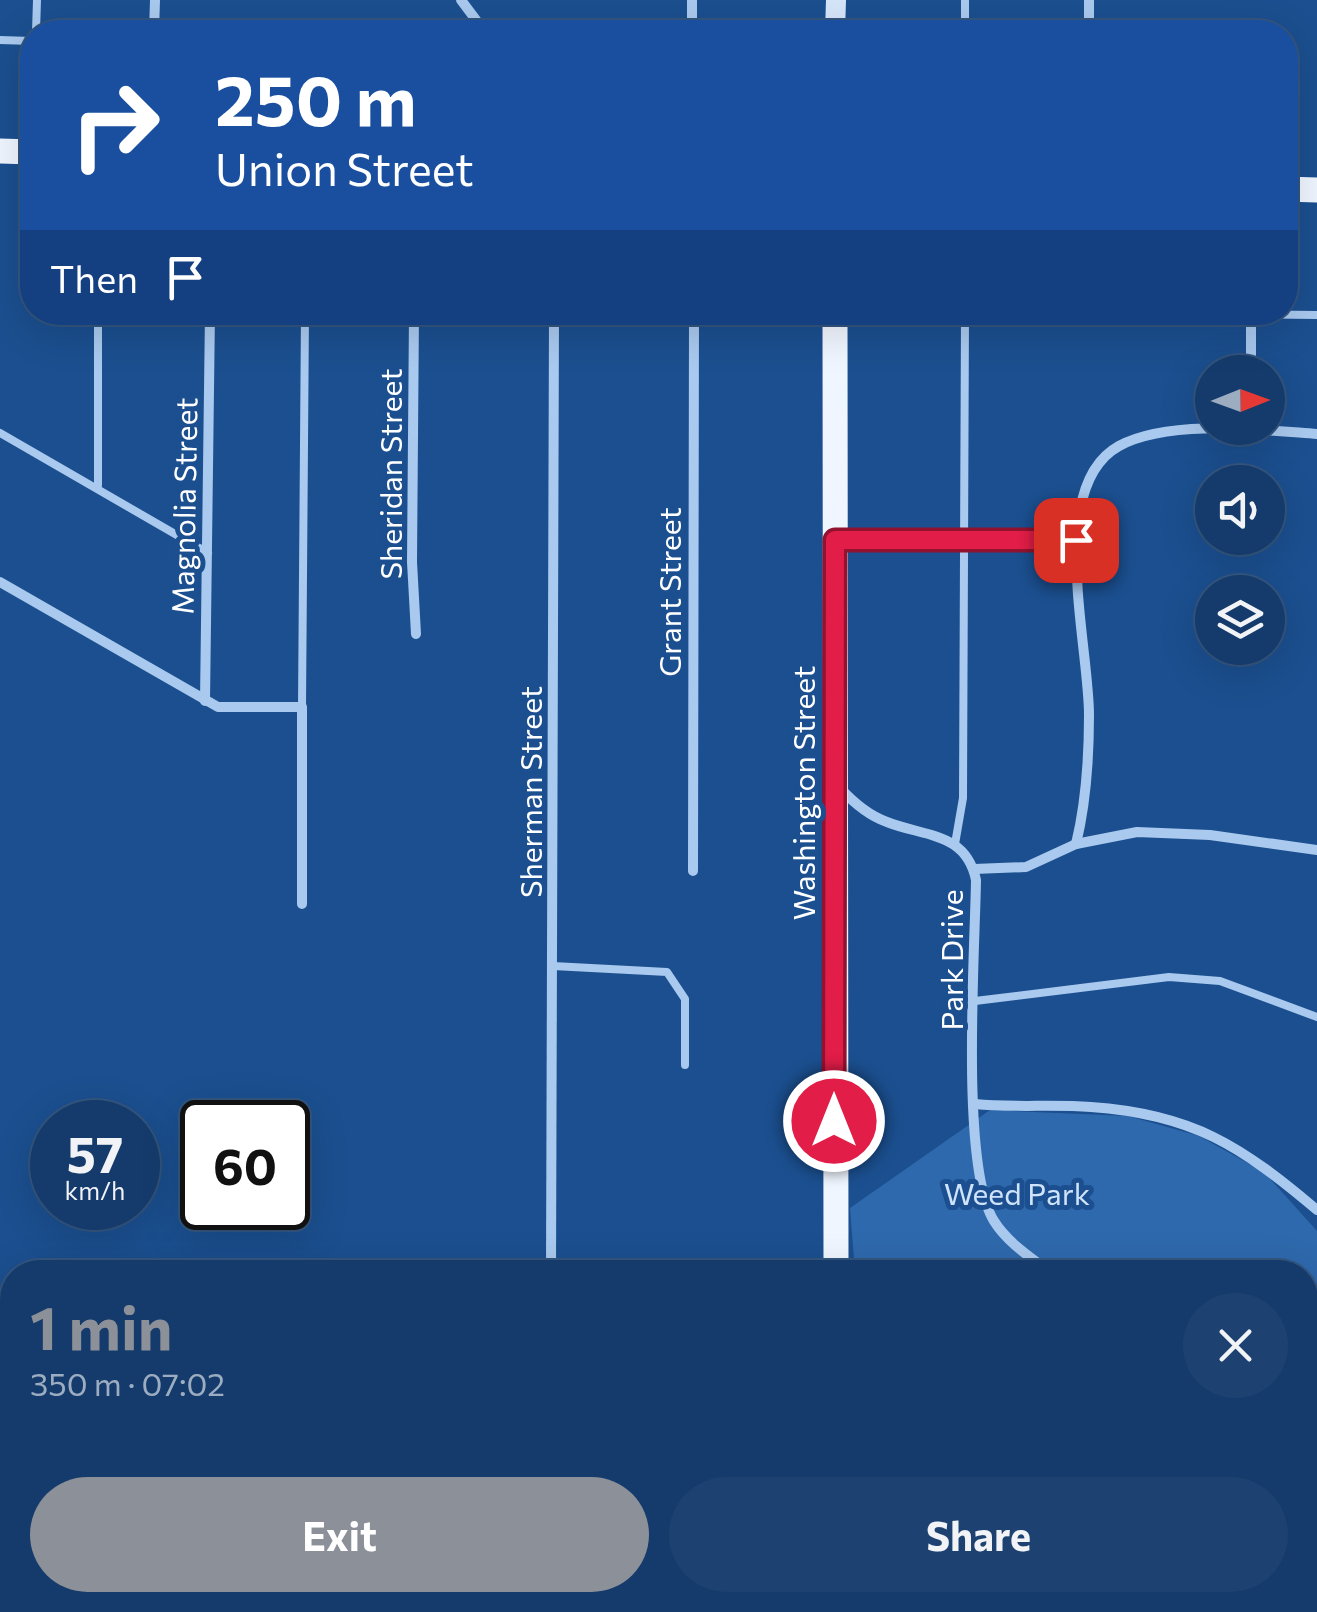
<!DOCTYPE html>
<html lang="en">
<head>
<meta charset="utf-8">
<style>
  :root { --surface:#143b6b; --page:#1d4271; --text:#f1f3f6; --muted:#9dadc1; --line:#33557e; --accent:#8c9099 }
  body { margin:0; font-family:Commissioner,sans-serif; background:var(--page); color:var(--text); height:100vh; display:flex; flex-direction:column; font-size:38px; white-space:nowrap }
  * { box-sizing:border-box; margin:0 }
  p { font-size:32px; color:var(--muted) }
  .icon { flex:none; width:55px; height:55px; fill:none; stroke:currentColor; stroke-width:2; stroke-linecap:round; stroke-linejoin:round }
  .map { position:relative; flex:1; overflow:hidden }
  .drawer { position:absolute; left:0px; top:1260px; width:1318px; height:352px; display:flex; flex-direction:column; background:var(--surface); border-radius:40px 40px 0 0; box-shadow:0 10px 40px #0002,0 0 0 2px var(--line) }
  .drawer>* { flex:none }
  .banner { position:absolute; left:20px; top:20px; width:1278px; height:305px; border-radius:40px; box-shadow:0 10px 40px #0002,0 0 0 2px var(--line); background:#1a4fa0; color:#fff; overflow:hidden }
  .needle { width:65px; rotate:89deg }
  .tools { position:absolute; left:1195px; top:355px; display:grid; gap:20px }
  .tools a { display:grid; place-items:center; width:90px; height:90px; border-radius:50%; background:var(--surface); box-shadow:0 10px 40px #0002,0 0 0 2px var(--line); font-size:50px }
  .speed { position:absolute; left:30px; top:1100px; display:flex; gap:20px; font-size:50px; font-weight:700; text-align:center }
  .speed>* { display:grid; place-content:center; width:130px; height:130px; border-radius:50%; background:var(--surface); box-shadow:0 10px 40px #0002,0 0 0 2px var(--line); line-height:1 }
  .speed small { font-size:25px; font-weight:400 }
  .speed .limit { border:5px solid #111; border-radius:15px; background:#fff; color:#111 }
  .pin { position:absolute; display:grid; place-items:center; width:85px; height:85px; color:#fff; margin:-42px; border-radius:20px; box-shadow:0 5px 15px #0006 }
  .me { position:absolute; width:110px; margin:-55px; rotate:0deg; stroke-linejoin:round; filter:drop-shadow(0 0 8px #0008) }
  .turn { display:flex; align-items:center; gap:35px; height:210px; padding:0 30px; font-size:45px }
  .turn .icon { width:130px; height:130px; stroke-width:2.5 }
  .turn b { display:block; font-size:70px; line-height:85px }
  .then { display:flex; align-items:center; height:95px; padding:0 30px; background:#0003; gap:20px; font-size:38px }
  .round { display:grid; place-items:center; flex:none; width:105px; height:105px; border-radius:52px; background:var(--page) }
  .head { display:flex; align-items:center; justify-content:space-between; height:170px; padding:0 30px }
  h1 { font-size:60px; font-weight:700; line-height:75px; color:var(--accent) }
  .cta { display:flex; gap:20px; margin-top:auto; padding:20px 30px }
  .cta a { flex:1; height:115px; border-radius:60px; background:var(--accent); color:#fff; font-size:40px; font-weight:700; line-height:115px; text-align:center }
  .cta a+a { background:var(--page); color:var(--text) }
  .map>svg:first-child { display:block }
</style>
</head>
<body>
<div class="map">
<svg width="1317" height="1612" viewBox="0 0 1317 1612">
  <rect width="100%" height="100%" fill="#1b4f8f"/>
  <g fill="#2e69ad">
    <polygon points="990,1110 1128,1116 1199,1136 1264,1172 1317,1231 1317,1612 1060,1612 1053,1600 1305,1600 1305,1272 855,1272 850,1208"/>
    <polygon points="0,1370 12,1380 12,1600 288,1600 300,1612 0,1612"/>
  </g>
  <polygon fill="#3c6290" stroke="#9cc4f0" stroke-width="2.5" points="0,1432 12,1445 12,1600 136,1600 143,1612 0,1612"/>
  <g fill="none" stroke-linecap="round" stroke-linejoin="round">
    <g stroke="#a9c9ee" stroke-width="8">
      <polyline points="36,32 37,0"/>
      <polyline points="965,32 965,0"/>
      <polyline points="0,40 32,41"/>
      <polyline points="991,312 1317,315"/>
      <polyline points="0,433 208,553"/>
      <polyline points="98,485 98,312"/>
      <polyline points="302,707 305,312"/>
      <polyline points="955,844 963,798 965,312"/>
      <polyline points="553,966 667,972 685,999 685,1065"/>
      <polyline points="975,1001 1169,977 1220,981 1317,1017"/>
      <polyline points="697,1612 697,1600"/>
    </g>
    <g stroke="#a9c9ee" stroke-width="10">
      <polyline points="461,0 485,32"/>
      <polyline points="154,32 155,0"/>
      <polyline points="692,32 692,0"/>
      <polyline points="1089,32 1089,0"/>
      <polyline points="414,312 412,562 416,634"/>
      <polyline points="1251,372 1251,312"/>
      <polyline points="837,540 1076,539"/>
      <polyline points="0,582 218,707 302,707 302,904"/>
      <polyline points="205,701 210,312"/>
      <path d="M841,789C854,803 870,816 887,822C925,837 966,832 976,880C975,952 960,1167 994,1221C1007,1242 1030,1257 1050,1272"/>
      <path d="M1076,844C1086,803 1089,757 1089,715C1089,644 1046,486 1119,446C1169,419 1262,430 1317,434"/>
      <polyline points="974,869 1026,867 1076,844 1137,832 1210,835 1317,850"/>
      <polyline points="693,871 694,312"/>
      <path d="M975,1104C1013,1108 1052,1104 1091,1107C1193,1114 1241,1146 1317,1210"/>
      <polyline points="551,1272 554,312"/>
      <polyline points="0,1294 12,1304"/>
      <polyline points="442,1600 462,1612"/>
      <polyline points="551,1600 551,1612"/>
      <polyline points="840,1600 840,1612"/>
      <polyline points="1228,1600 1238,1612"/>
      <polyline points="379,1612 384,1600"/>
    </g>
    <polyline stroke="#d6e6fa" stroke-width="20" points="835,32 836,0"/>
    <g stroke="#f0f6ff" stroke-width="25">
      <polyline points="0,151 32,152"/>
      <polyline points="1285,189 1317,190"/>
      <polyline points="835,312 836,1272"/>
      <polyline points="1025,1600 1033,1612"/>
    </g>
    <defs>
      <g id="rail">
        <polyline points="0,1334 12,1344"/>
        <polyline points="326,1600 339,1612"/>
      </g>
    </defs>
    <use href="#rail" stroke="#fff" stroke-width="9"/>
    <use href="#rail" stroke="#1b4f8f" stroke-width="5" stroke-dasharray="15" stroke-linecap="butt"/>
  </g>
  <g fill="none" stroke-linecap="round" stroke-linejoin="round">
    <defs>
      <polyline id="route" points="834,1121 835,540 1076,540"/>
    </defs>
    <use href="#route" stroke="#92132f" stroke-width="25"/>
    <use href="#route" stroke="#e11d48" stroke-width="18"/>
  </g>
  <g text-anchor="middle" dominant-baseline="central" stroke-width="10" stroke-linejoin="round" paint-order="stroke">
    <g font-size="30" fill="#fff" stroke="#1b4f8f">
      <text transform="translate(389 474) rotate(-90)">Sheridan Street</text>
      <text transform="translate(183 506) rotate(-89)">Magnolia Street</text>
      <text transform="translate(668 592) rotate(-90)">Grant Street</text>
      <text transform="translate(529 792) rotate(-90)">Sherman Street</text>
      <text transform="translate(802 793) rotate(-90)">Washington Street</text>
      <text transform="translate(950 960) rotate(-90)">Park Drive</text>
    </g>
    <g font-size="30" fill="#cfe3fa" stroke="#1b4f8f">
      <text x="1017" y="1192">Weed Park</text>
    </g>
  </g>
</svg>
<div class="tools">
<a><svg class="needle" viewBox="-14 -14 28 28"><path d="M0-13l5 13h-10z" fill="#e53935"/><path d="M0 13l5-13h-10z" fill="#9dadc1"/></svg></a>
<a><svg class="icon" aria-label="sound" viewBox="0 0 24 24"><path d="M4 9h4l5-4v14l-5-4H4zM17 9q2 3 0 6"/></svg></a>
<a><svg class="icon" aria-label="layers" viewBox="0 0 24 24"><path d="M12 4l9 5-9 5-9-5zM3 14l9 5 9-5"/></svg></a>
</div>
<div class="speed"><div>57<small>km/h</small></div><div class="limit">60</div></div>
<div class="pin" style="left:1076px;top:540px;background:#d93025"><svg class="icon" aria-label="arrive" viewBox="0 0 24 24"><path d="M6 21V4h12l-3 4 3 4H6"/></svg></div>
<svg class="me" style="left:834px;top:1121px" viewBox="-20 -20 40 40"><circle r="17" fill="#e11d48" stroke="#fff" stroke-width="3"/><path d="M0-11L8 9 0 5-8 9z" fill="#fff"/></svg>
<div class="banner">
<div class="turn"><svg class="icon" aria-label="right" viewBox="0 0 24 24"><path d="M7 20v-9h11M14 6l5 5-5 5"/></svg><div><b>250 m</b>Union Street</div></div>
<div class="then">Then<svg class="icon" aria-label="arrive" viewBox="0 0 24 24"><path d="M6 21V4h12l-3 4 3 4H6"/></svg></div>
</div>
<section class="drawer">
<div class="head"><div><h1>1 min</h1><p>350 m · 07:02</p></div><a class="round"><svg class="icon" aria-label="close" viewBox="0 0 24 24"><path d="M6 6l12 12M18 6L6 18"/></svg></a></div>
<div class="cta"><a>Exit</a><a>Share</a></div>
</section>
</div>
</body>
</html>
